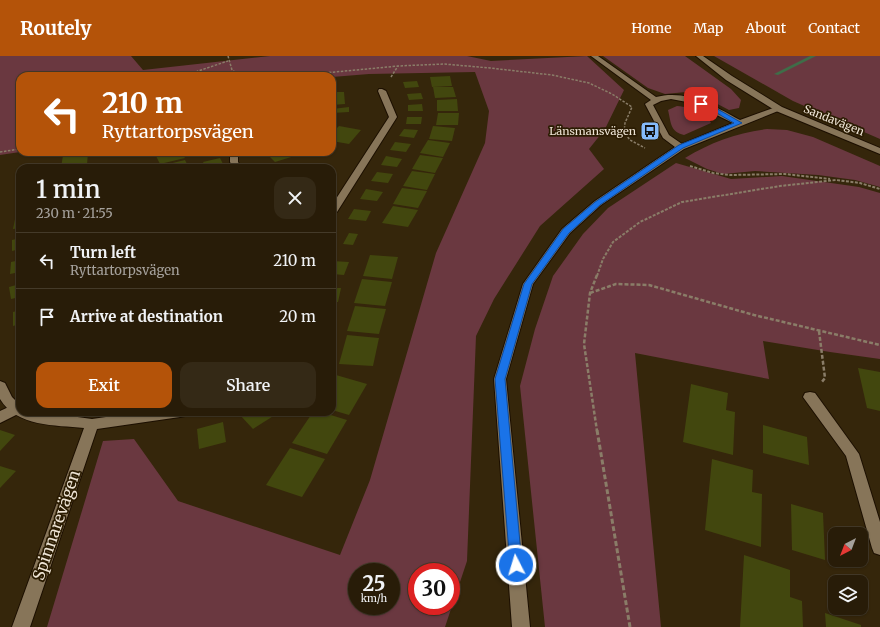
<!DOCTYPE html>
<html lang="en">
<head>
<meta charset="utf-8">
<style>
  :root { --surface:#281c08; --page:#342916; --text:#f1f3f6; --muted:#a5a19c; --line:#443a29; --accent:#b45309 }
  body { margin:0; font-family:Merriweather,serif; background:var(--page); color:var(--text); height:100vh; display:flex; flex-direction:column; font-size:15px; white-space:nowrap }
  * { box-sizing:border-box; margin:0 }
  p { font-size:13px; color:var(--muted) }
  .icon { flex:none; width:22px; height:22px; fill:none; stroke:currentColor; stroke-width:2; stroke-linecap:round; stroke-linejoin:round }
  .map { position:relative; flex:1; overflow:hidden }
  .side { position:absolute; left:16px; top:108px; width:320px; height:252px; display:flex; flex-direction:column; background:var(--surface); border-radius:12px; box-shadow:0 1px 3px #0004,0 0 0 1px var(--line) }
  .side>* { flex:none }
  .hud { position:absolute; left:16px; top:16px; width:320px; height:84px; border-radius:12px; box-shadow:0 1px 3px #0004,0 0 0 1px var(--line); background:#b45309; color:#fff; overflow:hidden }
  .needle { width:26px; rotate:222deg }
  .tools { position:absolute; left:828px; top:471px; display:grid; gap:8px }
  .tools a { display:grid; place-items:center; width:40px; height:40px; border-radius:8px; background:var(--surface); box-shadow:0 1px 3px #0004,0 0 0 1px var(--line); font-size:20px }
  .speed { position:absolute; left:348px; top:507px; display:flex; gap:8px; font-size:20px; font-weight:700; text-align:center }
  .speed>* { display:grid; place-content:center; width:52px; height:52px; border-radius:50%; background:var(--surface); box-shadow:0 1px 3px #0004,0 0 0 1px var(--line); line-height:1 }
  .speed small { font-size:10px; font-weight:400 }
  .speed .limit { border:6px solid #d22; background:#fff; color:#111 }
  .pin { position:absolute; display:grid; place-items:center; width:34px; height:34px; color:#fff; margin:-17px; border-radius:8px; box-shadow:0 2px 6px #0006 }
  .me { position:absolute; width:44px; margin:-22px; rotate:355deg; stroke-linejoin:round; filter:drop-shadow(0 0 3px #0008) }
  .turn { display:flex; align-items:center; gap:14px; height:84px; padding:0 20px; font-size:18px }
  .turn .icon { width:52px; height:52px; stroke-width:2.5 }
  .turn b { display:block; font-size:28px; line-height:34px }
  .round { display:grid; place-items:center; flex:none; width:42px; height:42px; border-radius:12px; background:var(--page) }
  .headline { display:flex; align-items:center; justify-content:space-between; height:68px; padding:0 20px }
  h1 { font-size:24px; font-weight:600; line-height:30px }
  .primary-button { display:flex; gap:8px; margin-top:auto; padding:8px 20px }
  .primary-button a { flex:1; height:46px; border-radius:12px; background:var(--accent); color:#fff; font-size:16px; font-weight:600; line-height:46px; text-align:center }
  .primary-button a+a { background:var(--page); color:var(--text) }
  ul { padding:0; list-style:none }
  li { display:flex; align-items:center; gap:12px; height:56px; padding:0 20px; border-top:1px solid var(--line) }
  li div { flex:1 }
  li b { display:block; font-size:15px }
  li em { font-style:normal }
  header { display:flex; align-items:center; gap:24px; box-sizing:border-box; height:56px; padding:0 20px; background:var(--accent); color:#fff }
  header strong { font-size:19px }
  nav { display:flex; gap:22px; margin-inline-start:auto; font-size:14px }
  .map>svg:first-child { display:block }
</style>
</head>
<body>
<header>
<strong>Routely</strong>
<nav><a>Home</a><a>Map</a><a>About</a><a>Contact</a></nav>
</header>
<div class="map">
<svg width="880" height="571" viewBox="0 0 880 571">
  <rect width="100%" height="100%" fill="#35260b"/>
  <g fill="#6a3840" fill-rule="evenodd">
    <path d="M0,0H131L143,14L270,0H467L491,5L587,0L624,34L605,73L589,93L604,113L540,170L494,243L476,280L467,505L445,571H47L103,385L134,383L178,445L340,499L370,424L436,197L485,87L489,55L475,16L369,18L332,21L20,20V96L0,99ZM357,516H391V550H357ZM417,516H451V550H417Z"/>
    <polygon points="603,0 685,0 731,33 741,44 739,52 729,54 704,41 686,36 665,38 648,32"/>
    <polygon points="714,0 880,0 880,83 793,45"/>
    <path d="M677,50C693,52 704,51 711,67L684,79C670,76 671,66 668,54Z"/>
    <path d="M767,73L787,74L813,81L880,110V131L855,124L818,119L755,115L723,118L707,113L685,102C711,86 737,77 767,73Z"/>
    <polygon points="676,107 731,123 782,120 859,131 880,137 880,303 830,296 763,285 769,323 635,297 661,571 545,571 520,330 535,273 553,220 583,178 608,152"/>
  </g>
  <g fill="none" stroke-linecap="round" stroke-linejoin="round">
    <polygon fill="#3f6d48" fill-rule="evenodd" points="810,0 816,0 778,19 774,18"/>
  </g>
  <g fill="#42470e">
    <polygon points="450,20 452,30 432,31 430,21"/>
    <polygon points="417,25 419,31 405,32 403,26"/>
    <polygon points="433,31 453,31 456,41 435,42"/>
    <polygon points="332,36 344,36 345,48 332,49"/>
    <polygon points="421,37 423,43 409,44 407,38"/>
    <polygon points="457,43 458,55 437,55 437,44"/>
    <polygon points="422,48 423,55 408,55 408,49"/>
    <polygon points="349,51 349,56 332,57 332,53"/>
    <polygon points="438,57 459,57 458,69 436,69"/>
    <polygon points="407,61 422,61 421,68 406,68"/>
    <polygon points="339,70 361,74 349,88 332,85 332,77"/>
    <polygon points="433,70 455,72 452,85 429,83"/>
    <polygon points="404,73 418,74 414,82 399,80"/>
    <polygon points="428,84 450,87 443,101 420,97"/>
    <polygon points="395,86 411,88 406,96 390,94"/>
    <polygon points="82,96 88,96 87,109 61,112 63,99"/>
    <polygon points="154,96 181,96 185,102 160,108"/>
    <polygon points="269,96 299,96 301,98 275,106 266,97"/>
    <polygon points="420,99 443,102 435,117 412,113"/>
    <polygon points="386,100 402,103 397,111 381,109"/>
    <polygon points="220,102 224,110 206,112 203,106"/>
    <polygon points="185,104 189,112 161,112 160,110"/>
    <polygon points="46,107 45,112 27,112 27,110"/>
    <polygon points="300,107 332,111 331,112 296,112"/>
    <polygon points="412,115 435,118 427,134 403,130"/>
    <polygon points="377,116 393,118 388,127 371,125"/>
    <polygon points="402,132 427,135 418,152 393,148"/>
    <polygon points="366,133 383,136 377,145 360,143"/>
    <polygon points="393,150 418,154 408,171 382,167"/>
    <polygon points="354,153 371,155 366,165 348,163"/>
    <polygon points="20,162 20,172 13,173 15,163"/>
    <polygon points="349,177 358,178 353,189 343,188"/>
    <polygon points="20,182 20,193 12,195 12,184"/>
    <polygon points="370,199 398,201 392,223 363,220"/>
    <polygon points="20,204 20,216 10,218 11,206"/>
    <polygon points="332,205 349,206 344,219 332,218"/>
    <polygon points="362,223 392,226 385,250 354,247"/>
    <polygon points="20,228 20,241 11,243 9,231"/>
    <polygon points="332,232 341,232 338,246 332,246"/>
    <polygon points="355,250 386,253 379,278 347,275"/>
    <polygon points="20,254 20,268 13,270 13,256"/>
    <polygon points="347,279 379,282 373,310 339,308"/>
    <polygon points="858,312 880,316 880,355 867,352"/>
    <polygon points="336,319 367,328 349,359 332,354 332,325"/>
    <polygon points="691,328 728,337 726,354 735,356 733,399 683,386"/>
    <polygon points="242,356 272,356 275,359 253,373 239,358"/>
    <polygon points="313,356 321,356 347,364 327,398 292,387"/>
    <polygon points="223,366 226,386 199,393 197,373"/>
    <polygon points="763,369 807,381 809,409 763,397"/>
    <polygon points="0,374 15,379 0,395"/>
    <polygon points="290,392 325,403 302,441 266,429"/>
    <polygon points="712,403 753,414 752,436 762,438 761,491 705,474"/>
    <polygon points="0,410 16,415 0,432"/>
    <polygon points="791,448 823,457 825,504 792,494"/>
    <polygon points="744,499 790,514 790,541 802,545 803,571 740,571"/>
    <polygon points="825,557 861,569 861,571 826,571"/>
  </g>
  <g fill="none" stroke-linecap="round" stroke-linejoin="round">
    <defs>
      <polygon id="lane" points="15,348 20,349 20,357 0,367 0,355"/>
      <g id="street">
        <path d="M591,0H598L656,41C686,33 715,50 740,64L776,51H779L783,53L684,93L601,149L570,177L533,228L506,323L530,571H512L494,323L523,228L562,173L595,145L675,91L663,82L645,48L651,44ZM671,43L692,47L733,67L682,88L669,79L653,49L661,45Z"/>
        <polygon points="379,33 382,33 386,35 397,61 337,156 332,159 332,149 389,61 378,35"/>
        <polygon points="230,96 238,96 238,106 242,112 234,112 230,106"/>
        <path d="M0,325L5,327L12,341L20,349V356H41L92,363L141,356H187L185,360L180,361L97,373L30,571H12L84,372C55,369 17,371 0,343Z"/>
        <polygon points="810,336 815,337 859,398 880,466 880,499 874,497 872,492 846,400 803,341 805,337"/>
      </g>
      <polygon id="secondary" points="696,0 703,0 732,20 782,51 880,92 880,98 776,55 726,24"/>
    </defs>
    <use href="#lane" stroke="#1c0f00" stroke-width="2"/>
    <use href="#street" stroke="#1c0f00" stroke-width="2"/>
    <use href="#secondary" stroke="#1c0f00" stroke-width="2"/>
    <g stroke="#8a7d68" stroke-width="1.5" stroke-dasharray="2.5 1.5" stroke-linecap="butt">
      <polyline points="228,0 232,14 241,20"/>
      <polyline points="189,20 198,15 228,5"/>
      <polyline points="293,20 398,10 444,8 490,12 552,19 589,27 612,38 632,51 625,67 624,76 630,84 645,92"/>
      <polyline points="391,21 398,10"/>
      <polyline points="0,96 20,93"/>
    </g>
    <g stroke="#8a7d68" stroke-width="2" stroke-dasharray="3 1.5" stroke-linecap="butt">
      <polyline points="690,110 713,117 730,119 785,118 830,123"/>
      <polyline points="597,220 603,203 613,186 640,166 682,146 780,130 836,124 860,127 880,133"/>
    </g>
    <g stroke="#8a7d68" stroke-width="2.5" stroke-dasharray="4 2" stroke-linecap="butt">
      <polyline points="597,219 590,237 584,288 597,375"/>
      <polyline points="590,237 616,228 649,229 754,259 880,289"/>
      <polyline points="819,275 825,322 821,327"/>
    </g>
    <polyline stroke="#8a7d68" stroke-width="3" stroke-dasharray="5 2.5" stroke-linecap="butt" points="597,374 630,571"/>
    <use href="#lane" fill="#877559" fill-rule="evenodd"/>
    <use href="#street" fill="#877559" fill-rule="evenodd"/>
    <use href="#secondary" fill="#877559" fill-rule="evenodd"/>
  </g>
  <polygon fill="#1a73e8" stroke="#114b97" points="701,46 714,51 742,67 683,92 600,149 569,177 532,228 505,323 522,509 520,513 516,515 511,513 510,509 495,323 524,228 563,173 595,146 679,89 734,67 710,53 699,49 698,48"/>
  <defs>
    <symbol id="bus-square" viewBox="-11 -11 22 22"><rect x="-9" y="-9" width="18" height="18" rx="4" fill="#85bbfb" stroke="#2b1c02"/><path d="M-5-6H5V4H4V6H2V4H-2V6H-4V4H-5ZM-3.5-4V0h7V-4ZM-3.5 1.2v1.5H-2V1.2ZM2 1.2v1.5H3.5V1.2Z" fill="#111"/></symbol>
  </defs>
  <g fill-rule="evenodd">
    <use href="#bus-square" x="639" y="64" width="22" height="22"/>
  </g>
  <g text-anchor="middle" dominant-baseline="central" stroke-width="3.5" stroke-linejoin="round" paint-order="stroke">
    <g font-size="11" fill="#eee4d5" stroke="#2b1c02">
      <text transform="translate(834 64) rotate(22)">Sandavägen</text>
    </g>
    <g font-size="11" fill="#eee4d5" stroke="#2b1c02" text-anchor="end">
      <text x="636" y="75">Länsmansvägen</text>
    </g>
    <g font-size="16" fill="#eee4d5" stroke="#2b1c02">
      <text transform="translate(56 469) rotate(-71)">Spinnarevägen</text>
    </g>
  </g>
</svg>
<div class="tools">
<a><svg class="needle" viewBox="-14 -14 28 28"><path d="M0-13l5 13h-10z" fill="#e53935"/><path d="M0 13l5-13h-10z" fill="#a5a19c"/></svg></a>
<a><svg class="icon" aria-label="layers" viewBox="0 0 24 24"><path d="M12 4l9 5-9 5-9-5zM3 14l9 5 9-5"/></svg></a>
</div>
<div class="speed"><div>25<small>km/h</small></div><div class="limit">30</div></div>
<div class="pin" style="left:701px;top:48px;background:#d93025"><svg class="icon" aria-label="arrive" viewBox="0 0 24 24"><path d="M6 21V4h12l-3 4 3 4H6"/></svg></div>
<svg class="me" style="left:516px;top:509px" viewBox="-20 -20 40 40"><circle r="17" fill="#1a73e8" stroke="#fff" stroke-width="3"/><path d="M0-11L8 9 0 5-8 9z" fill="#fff"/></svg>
<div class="hud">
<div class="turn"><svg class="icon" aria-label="left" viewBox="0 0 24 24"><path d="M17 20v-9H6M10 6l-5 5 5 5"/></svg><div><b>210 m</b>Ryttartorpsvägen</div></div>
</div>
<section class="side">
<div class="headline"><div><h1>1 min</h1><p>230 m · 21:55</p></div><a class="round"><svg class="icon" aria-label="close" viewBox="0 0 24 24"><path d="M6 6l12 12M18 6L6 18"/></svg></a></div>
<ul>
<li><svg class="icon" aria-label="left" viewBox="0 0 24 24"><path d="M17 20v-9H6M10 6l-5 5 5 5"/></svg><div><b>Turn left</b><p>Ryttartorpsvägen</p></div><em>210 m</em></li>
<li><svg class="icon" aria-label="arrive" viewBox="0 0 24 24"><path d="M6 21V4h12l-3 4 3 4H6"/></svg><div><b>Arrive at destination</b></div><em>20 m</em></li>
</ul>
<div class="primary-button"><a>Exit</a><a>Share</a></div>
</section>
</div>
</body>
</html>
